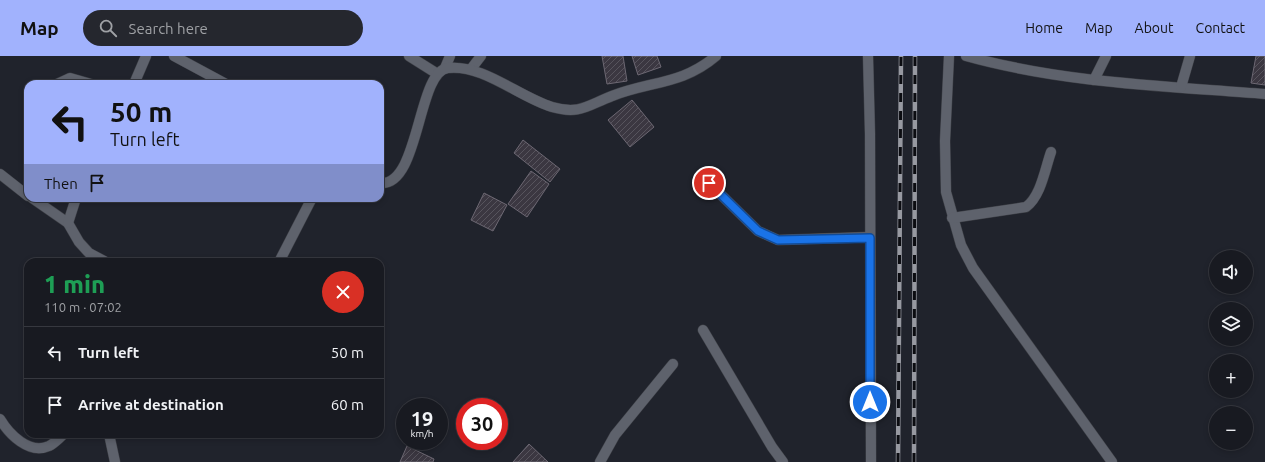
<!DOCTYPE html>
<html lang="en">
<head>
<meta charset="utf-8">
<style>
  :root { --surface:#181a21; --page:#25272e; --text:#f1f3f6; --muted:#9fa1a5; --line:#36383f; --accent:#a1b2fd }
  body { margin:0; font-family:Ubuntu,sans-serif; background:var(--page); color:var(--text); height:100vh; display:flex; flex-direction:column; font-size:15px; white-space:nowrap }
  * { box-sizing:border-box; margin:0 }
  p { font-size:13px; color:var(--muted) }
  .icon { flex:none; width:22px; height:22px; fill:none; stroke:currentColor; stroke-width:2; stroke-linecap:round; stroke-linejoin:round }
  .map { position:relative; flex:1; overflow:hidden }
  .details { position:absolute; left:24px; top:202px; width:360px; height:180px; display:flex; flex-direction:column; background:var(--surface); border-radius:12px; box-shadow:0 2px 6px #0003,0 0 0 1px var(--line) }
  .details>* { flex:none }
  .banner { position:absolute; left:24px; top:24px; width:360px; height:122px; border-radius:12px; box-shadow:0 2px 6px #0003,0 0 0 1px var(--line); background:#a1b2fd; color:#111; overflow:hidden }
  .buttons { position:absolute; left:1209px; top:194px; display:grid; gap:8px }
  .buttons a { display:grid; place-items:center; width:44px; height:44px; border-radius:50%; background:var(--surface); box-shadow:0 2px 6px #0003,0 0 0 1px var(--line); font-size:20px }
  .speed { position:absolute; left:396px; top:342px; display:flex; gap:8px; font-size:20px; font-weight:700; text-align:center }
  .speed>* { display:grid; place-content:center; width:52px; height:52px; border-radius:50%; background:var(--surface); box-shadow:0 2px 6px #0003,0 0 0 1px var(--line); line-height:1 }
  .speed small { font-size:10px; font-weight:400 }
  .speed .limit { border:6px solid #d22; background:#fff; color:#111 }
  .pin { position:absolute; display:grid; place-items:center; width:34px; height:34px; color:#fff; margin:-17px; border:2px solid #fff; border-radius:50%; box-shadow:0 1px 4px #0007 }
  .me { position:absolute; width:44px; margin:-22px; rotate:0deg; stroke-linejoin:round; filter:drop-shadow(0 0 3px #0008) }
  .turn { display:flex; align-items:center; gap:14px; height:84px; padding:0 20px; font-size:18px }
  .turn .icon { width:52px; height:52px; stroke-width:2.5 }
  .turn b { display:block; font-size:28px; line-height:34px }
  .then { display:flex; align-items:center; height:38px; padding:0 20px; background:#0003; gap:8px; font-size:15px }
  .round { display:grid; place-items:center; flex:none; width:42px; height:42px; border-radius:21px; background:var(--page) }
  .overview { display:flex; align-items:center; justify-content:space-between; height:68px; padding:0 20px }
  h1 { font-size:24px; font-weight:800; line-height:30px; color:#1e9e55 }
  ul { padding:0; list-style:none }
  li { display:flex; align-items:center; gap:12px; height:52px; padding:0 20px; border-top:1px solid var(--line) }
  li div { flex:1 }
  li b { display:block; font-size:15px }
  li em { font-style:normal }
  header { display:flex; align-items:center; gap:24px; box-sizing:border-box; height:56px; padding:0 20px; background:var(--accent); color:#111 }
  header strong { font-size:19px }
  nav { display:flex; gap:22px; margin-inline-start:auto; font-size:14px }
  .search { width:280px; height:36px; background:var(--page); display:flex; align-items:center; gap:10px; box-sizing:border-box; padding:0 14px; border-radius:22px; color:var(--muted); font-size:15px }
  .map>svg:first-child { display:block }
</style>
</head>
<body>
<header>
<strong>Map</strong>
<div class="search"><svg class="icon" aria-label="search" viewBox="0 0 24 24"><circle cx="10" cy="10" r="6"/><path d="M15 15l6 6"/></svg>Search here</div>
<nav><a>Home</a><a>Map</a><a>About</a><a>Contact</a></nav>
</header>
<div class="map">
<svg width="1265" height="406" viewBox="0 0 1265 406">
  <defs>
    <pattern id="building-hatch" width="6" height="6" patternUnits="userSpaceOnUse"><rect width="6" height="6" fill="#3b3741"/><path d="M-1 1l2-2M0 6l6-6M5 7l2-2" fill="none" stroke="#57545d"/></pattern>
  </defs>
  <rect width="100%" height="100%" fill="#20232c"/>
  <g fill="url(#building-hatch)" stroke="#6d6873">
    <polygon points="602,0 623,0 627,25 607,28"/>
    <polygon points="632,0 657,0 661,11 638,19"/>
    <polygon points="1256,0 1265,0 1265,29 1251,27"/>
    <polygon points="632,44 654,71 630,91 608,64"/>
    <polygon points="523,84 560,113 550,126 514,97"/>
    <polygon points="531,115 549,128 527,161 508,148"/>
    <polygon points="484,137 507,149 493,175 471,164"/>
    <polygon points="380,340 384,343 380,348"/>
    <polygon points="529,388 548,406 513,406"/>
    <polygon points="407,390 434,403 433,406 400,406"/>
  </g>
  <g fill="none" stroke-linecap="round" stroke-linejoin="round">
    <defs>
      <g id="minor">
        <polyline points="174,0 226,28"/>
        <polyline points="409,0 436,17"/>
        <polyline points="868,0 870,78 871,406"/>
        <polyline points="949,0 945,85 946,136 961,189 973,212 1112,406"/>
        <path d="M966,0C1063,27 1165,30 1265,38"/>
        <polyline points="445,12 450,0"/>
        <polyline points="471,13 481,0"/>
        <polyline points="1094,24 1106,0"/>
        <polyline points="57,28 70,22 91,28"/>
        <polyline points="134,28 146,0"/>
        <polyline points="1181,31 1190,0"/>
        <polyline points="0,118 28,140"/>
        <path d="M380,127C420,131 417,15 448,12C483,8 519,41 552,51C580,59 588,49 612,40C650,25 682,29 716,0"/>
        <polyline points="709,127 758,175 778,184 870,181"/>
        <polyline points="32,142 68,167 79,186 89,197 106,206"/>
        <path d="M952,162L1026,151C1041,140 1045,113 1051,96"/>
        <polyline points="68,167 76,142"/>
        <polyline points="279,206 312,142"/>
        <polyline points="703,274 772,391 783,406"/>
        <path d="M0,363C9,378 29,399 49,390C55,387 59,382 64,378"/>
        <polyline points="109,378 115,406"/>
        <polyline points="600,406 615,379 673,308"/>
      </g>
    </defs>
    <use href="#minor" stroke="#3e4047" stroke-width="11"/>
    <use href="#minor" stroke="#5e626c" stroke-width="10"/>
    <defs>
      <g id="rail">
        <polyline points="898,406 901,0"/>
        <polyline points="914,406 915,0"/>
      </g>
    </defs>
    <use href="#rail" stroke="#9799a1" stroke-width="4.5"/>
    <use href="#rail" stroke="#0b0c11" stroke-width="3" stroke-dasharray="9" stroke-linecap="butt"/>
  </g>
  <g fill="none" stroke-linecap="round" stroke-linejoin="round">
    <defs>
      <polyline id="route" points="709,127 758,175 778,184 870,182 870,346"/>
    </defs>
    <use href="#route" stroke="#114b97" stroke-width="10"/>
    <use href="#route" stroke="#1a73e8" stroke-width="7"/>
  </g>
</svg>
<div class="buttons">
<a><svg class="icon" aria-label="sound" viewBox="0 0 24 24"><path d="M4 9h4l5-4v14l-5-4H4zM17 9q2 3 0 6"/></svg></a>
<a><svg class="icon" aria-label="layers" viewBox="0 0 24 24"><path d="M12 4l9 5-9 5-9-5zM3 14l9 5 9-5"/></svg></a>
<a>+</a>
<a>−</a>
</div>
<div class="speed"><div>19<small>km/h</small></div><div class="limit">30</div></div>
<div class="pin" style="left:709px;top:127px;background:#d93025"><svg class="icon" aria-label="arrive" viewBox="0 0 24 24"><path d="M6 21V4h12l-3 4 3 4H6"/></svg></div>
<svg class="me" style="left:870px;top:346px" viewBox="-20 -20 40 40"><circle r="17" fill="#1a73e8" stroke="#fff" stroke-width="3"/><path d="M0-11L8 9 0 5-8 9z" fill="#fff"/></svg>
<div class="banner">
<div class="turn"><svg class="icon" aria-label="left" viewBox="0 0 24 24"><path d="M17 20v-9H6M10 6l-5 5 5 5"/></svg><div><b>50 m</b>Turn left</div></div>
<div class="then">Then<svg class="icon" aria-label="arrive" viewBox="0 0 24 24"><path d="M6 21V4h12l-3 4 3 4H6"/></svg></div>
</div>
<section class="details">
<div class="overview"><div><h1>1 min</h1><p>110 m · 07:02</p></div><a class="round" style="background:#d93025;color:#fff"><svg class="icon" aria-label="close" viewBox="0 0 24 24"><path d="M6 6l12 12M18 6L6 18"/></svg></a></div>
<ul>
<li><svg class="icon" aria-label="left" viewBox="0 0 24 24"><path d="M17 20v-9H6M10 6l-5 5 5 5"/></svg><div><b>Turn left</b></div><em>50 m</em></li>
<li><svg class="icon" aria-label="arrive" viewBox="0 0 24 24"><path d="M6 21V4h12l-3 4 3 4H6"/></svg><div><b>Arrive at destination</b></div><em>60 m</em></li>
</ul>
</section>
</div>
</body>
</html>
